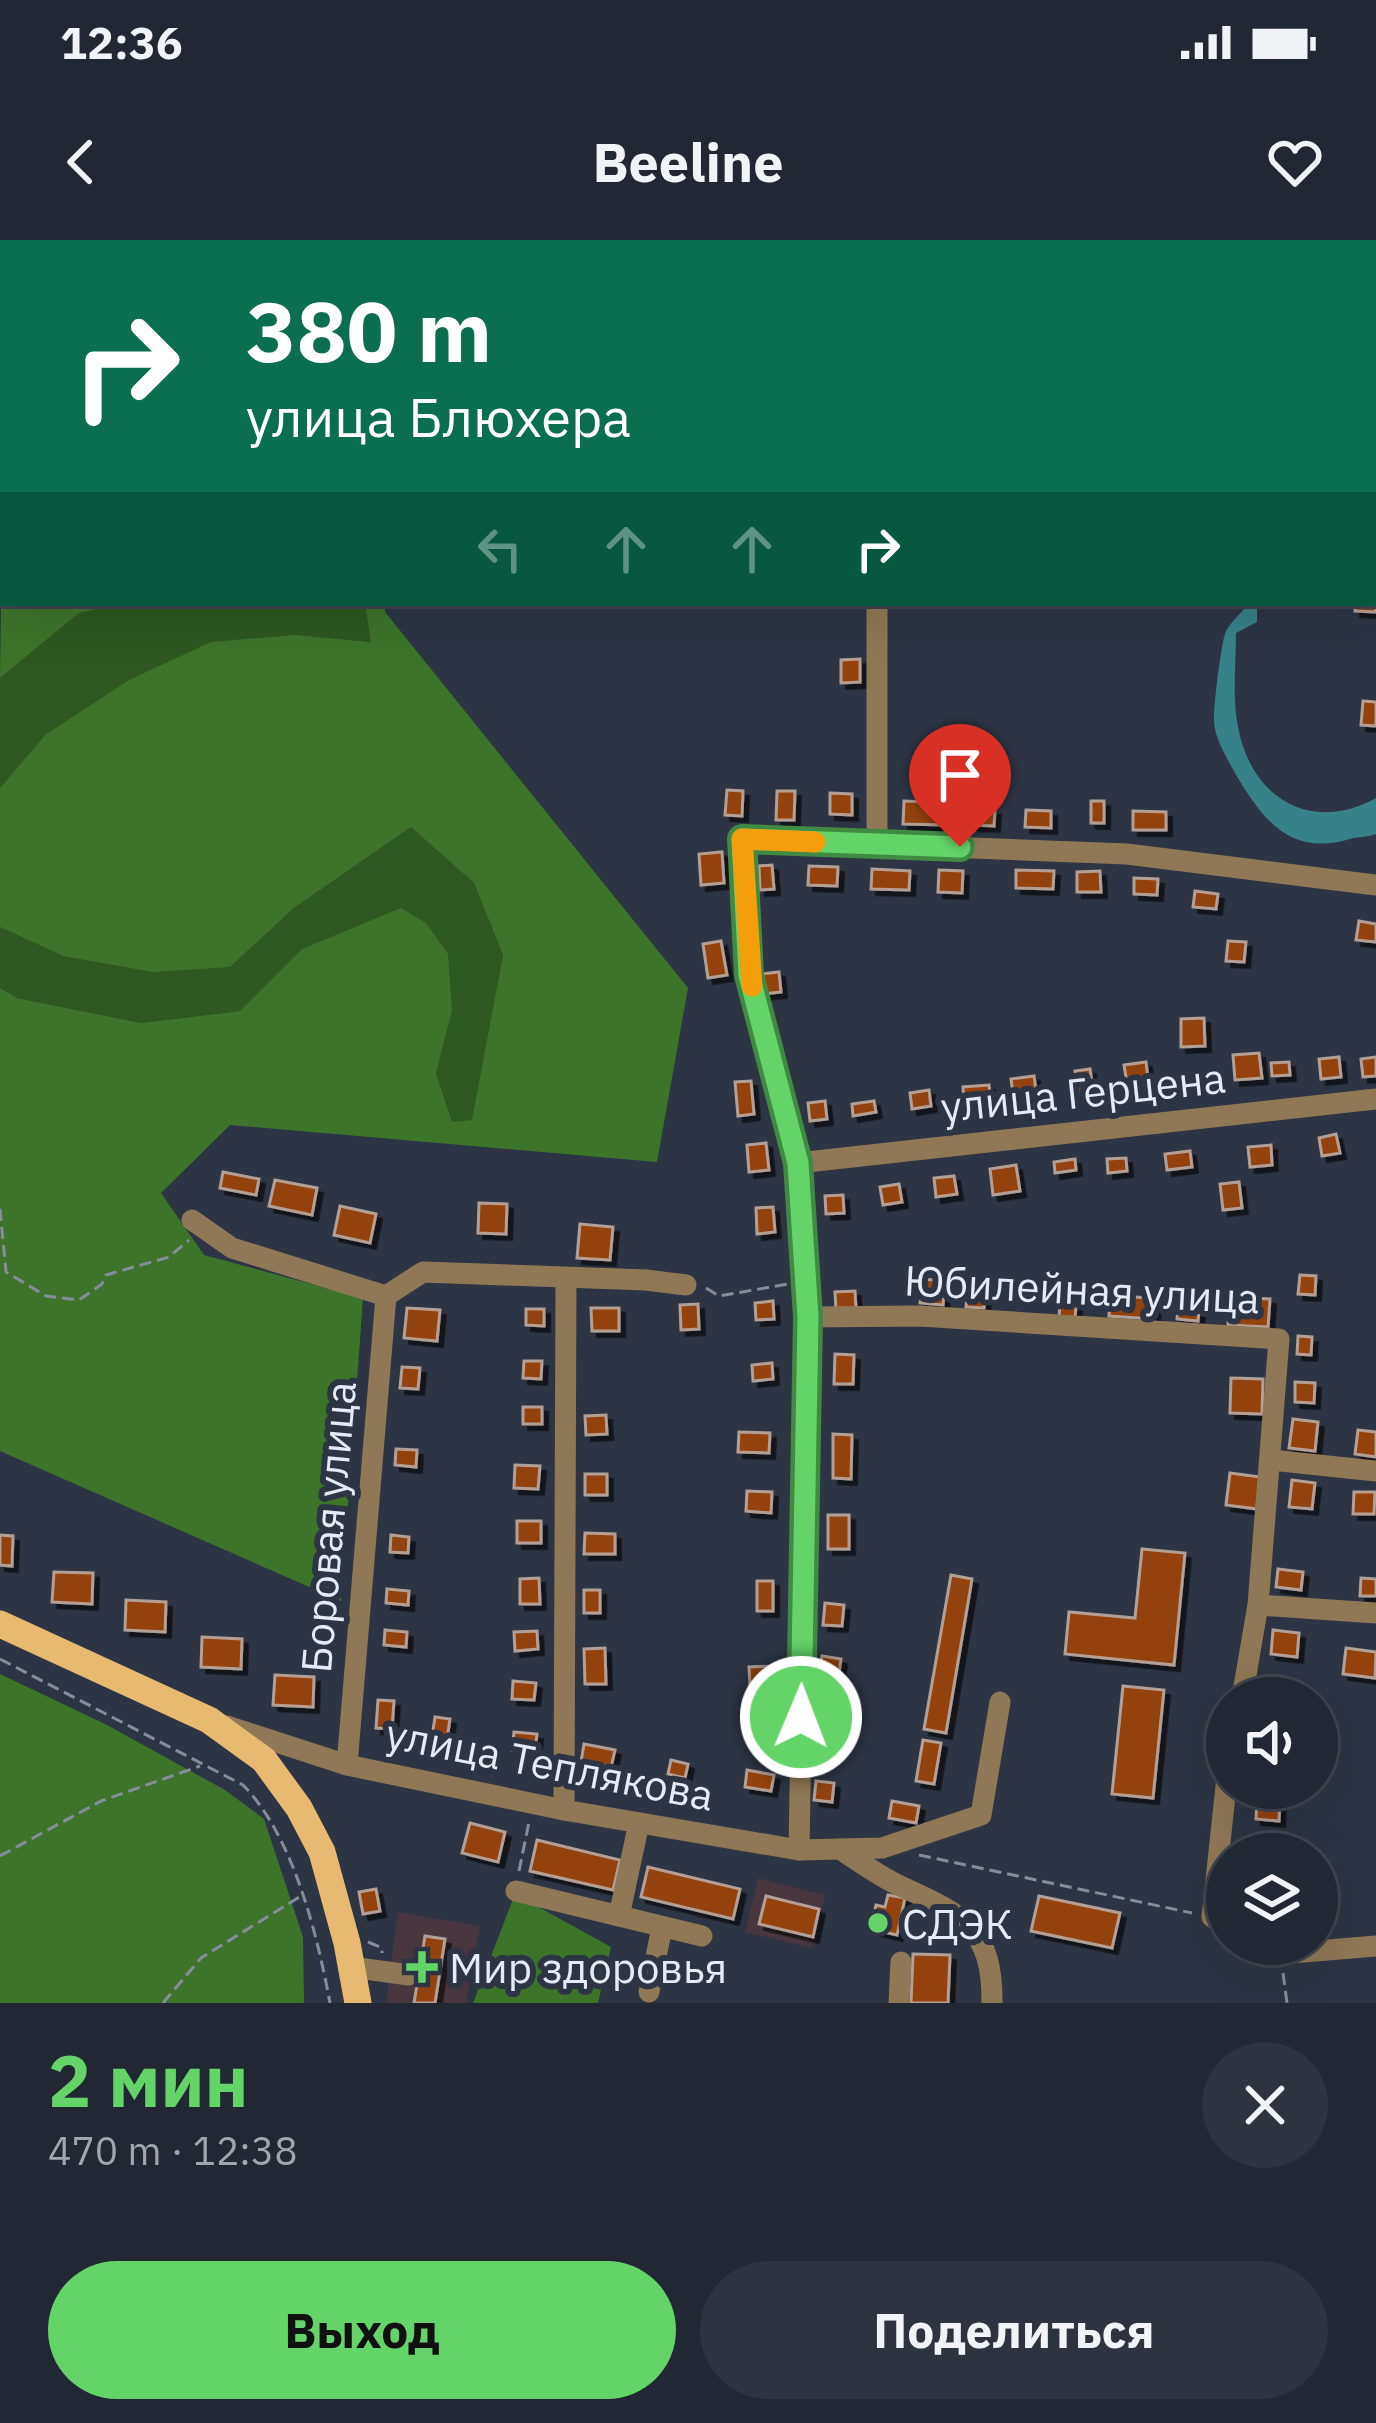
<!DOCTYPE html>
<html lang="ru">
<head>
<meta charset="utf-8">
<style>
  :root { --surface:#222833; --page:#2e343f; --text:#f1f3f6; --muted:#a2a6ac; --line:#3f444e; --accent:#64d468 }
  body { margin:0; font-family:"IBM Plex Sans",sans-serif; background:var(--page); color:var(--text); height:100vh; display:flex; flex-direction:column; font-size:45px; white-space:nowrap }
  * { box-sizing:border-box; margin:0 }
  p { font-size:39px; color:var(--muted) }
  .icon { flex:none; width:66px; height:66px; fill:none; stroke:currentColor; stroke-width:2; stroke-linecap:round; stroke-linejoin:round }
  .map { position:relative; height:1763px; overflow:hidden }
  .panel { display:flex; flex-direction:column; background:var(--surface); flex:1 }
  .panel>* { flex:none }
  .hud { position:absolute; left:0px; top:0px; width:1377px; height:366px; box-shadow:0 12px 48px #0002,0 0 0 3px var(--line); background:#0b6e4f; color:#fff; overflow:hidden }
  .tools { position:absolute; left:1206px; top:1437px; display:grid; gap:24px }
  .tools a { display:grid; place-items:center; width:132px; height:132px; border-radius:50%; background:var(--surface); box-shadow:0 12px 48px #0002,0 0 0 3px var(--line); font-size:60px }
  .pin { position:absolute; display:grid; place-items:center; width:102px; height:102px; color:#fff; margin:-123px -51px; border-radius:50% 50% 50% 0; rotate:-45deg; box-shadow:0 0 12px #0007 }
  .pin .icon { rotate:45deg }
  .me { position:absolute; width:132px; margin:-66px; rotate:1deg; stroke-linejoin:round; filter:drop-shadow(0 0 9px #0008) }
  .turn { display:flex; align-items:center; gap:42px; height:252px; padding:0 48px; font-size:54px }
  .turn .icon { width:156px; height:156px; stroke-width:2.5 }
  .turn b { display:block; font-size:84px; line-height:102px }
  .lanes { display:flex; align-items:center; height:114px; padding:0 48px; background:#0003; justify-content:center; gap:60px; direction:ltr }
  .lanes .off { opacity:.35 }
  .round { display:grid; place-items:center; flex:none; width:126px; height:126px; border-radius:63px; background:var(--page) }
  .overview { display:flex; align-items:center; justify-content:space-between; height:204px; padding:0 48px }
  h1 { font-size:72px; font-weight:700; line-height:90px; color:var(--accent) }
  .primary-button { display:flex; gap:24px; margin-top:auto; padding:24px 48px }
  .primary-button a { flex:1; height:138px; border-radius:72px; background:var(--accent); color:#111; font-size:48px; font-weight:700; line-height:138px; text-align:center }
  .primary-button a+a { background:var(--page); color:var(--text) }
  .status { display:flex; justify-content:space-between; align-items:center; height:84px; padding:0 60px; background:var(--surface); direction:ltr }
  .status svg { height:33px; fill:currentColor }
  header { display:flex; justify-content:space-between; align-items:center; height:156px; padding:0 48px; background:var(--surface); font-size:54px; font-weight:700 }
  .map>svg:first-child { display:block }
</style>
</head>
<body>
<div class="status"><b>12:36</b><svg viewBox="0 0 49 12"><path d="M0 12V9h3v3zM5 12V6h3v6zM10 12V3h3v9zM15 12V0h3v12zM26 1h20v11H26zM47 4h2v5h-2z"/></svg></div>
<header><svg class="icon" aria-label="back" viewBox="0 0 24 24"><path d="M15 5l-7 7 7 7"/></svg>Beeline<svg class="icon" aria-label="heart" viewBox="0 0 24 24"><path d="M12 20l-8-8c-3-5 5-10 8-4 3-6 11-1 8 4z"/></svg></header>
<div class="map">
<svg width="1376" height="1763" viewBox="0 0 1376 1763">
  <defs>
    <filter id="shadow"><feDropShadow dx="5.5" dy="5.5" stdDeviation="0" flood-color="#0009"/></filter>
  </defs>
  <rect width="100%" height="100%" fill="#2d3544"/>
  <g fill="#493740">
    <polygon points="758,1638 825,1655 812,1708 745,1692"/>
    <polygon points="398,1672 480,1686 466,1763 386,1763"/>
  </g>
  <g fill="#2d581f">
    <polygon points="125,363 365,363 372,402 296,395 45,495 0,548 0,438 79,373"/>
    <polygon points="411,587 474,643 503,715 473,880 452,883 436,833 452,771 302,709 240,771 141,783 17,758 0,748 0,687 63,716 230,727 294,668"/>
  </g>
  <g fill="#3c752a">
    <polygon points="0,0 362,0 3,3 0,42"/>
    <polygon points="3,230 3,363 125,363 79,373 0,438"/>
    <polygon points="365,363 385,363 385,372 688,748 657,922 230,885 161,953 204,1015 363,1058 341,1361 0,1211 0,748 17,758 141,783 240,771 302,709 401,668 426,683 448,714 452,771 436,833 452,882 472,880 503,715 474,643 411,587 294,668 230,727 153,732 63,716 0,687 0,548 45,495 129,440 211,402 296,395 371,402"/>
    <polygon points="0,1434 105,1484 225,1550 264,1579 303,1697 304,1763 0,1763"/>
    <polygon points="515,1654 611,1707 598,1763 473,1763"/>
  </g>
  <path fill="#368288" d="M1249,363H1257V382L1236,393C1236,423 1232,457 1238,487C1251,558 1311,594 1376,558V594C1366,598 1359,596 1350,599C1290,617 1262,579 1235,533C1227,518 1215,499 1214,482C1213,470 1221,402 1226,391C1231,382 1242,372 1249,363Z"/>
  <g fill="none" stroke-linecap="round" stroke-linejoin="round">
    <g stroke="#368288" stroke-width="27">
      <polyline points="543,3 544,0"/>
      <polyline points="938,3 943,0"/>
    </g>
  </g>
  <g fill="#93420f" stroke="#b49f95" stroke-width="3" filter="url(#shadow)">
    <polygon points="1374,337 1376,372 1355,371 1355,363 1374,363"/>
    <polygon points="860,419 860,442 841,443 841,420"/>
    <polygon points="1363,461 1376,462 1376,486 1361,485"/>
    <polygon points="727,550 743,551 742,576 725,575"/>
    <polygon points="777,551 795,551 794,580 776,580"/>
    <polygon points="830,553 852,554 852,575 830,574"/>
    <polygon points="904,561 948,563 947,585 903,584"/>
    <rect x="1091" y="561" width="13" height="22"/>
    <polygon points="974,569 995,570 994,586 973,585"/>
    <polygon points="1026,570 1051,571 1051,588 1025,587"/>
    <polygon points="1133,571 1166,572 1166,590 1133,590"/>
    <polygon points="722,612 724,643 701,645 699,614"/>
    <polygon points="772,625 774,649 760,650 759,626"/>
    <polygon points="809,626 838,627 837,646 808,645"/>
    <polygon points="872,629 910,631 909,650 871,649"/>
    <polygon points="939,630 963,631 962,653 938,652"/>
    <polygon points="1016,630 1054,631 1053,649 1016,648"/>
    <polygon points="1100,631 1101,652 1077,652 1077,632"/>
    <polygon points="1134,638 1158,639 1157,655 1134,654"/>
    <polygon points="1195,651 1218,654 1216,669 1193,667"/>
    <polygon points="1359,681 1376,684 1376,702 1356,700"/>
    <polygon points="721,701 727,735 708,738 703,704"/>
    <polygon points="1228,701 1246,702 1244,722 1226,721"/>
    <polygon points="779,732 781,752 763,754 761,734"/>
    <polygon points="1204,778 1205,806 1181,807 1181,779"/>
    <polygon points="1259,813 1262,838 1235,840 1233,815"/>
    <polygon points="1339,817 1341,837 1321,839 1319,819"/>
    <polygon points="1376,817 1376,836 1363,837 1361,819"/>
    <polygon points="1146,822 1149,847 1128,850 1124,825"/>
    <polygon points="1289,822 1290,835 1272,836 1271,823"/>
    <polygon points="1090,829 1093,851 1078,853 1075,831"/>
    <polygon points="1034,836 1037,857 1014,860 1011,839"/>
    <polygon points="751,841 754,874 738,876 735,842"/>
    <polygon points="989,845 991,862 964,864 963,847"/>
    <polygon points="929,850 931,866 912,869 910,853"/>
    <polygon points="825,861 827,879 810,881 808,863"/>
    <polygon points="874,861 876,872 853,876 852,864"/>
    <polygon points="1336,894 1340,913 1322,916 1319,898"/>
    <polygon points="766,903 769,930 749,932 747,905"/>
    <polygon points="1271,905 1272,925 1250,927 1248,907"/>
    <polygon points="1190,911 1192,927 1167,930 1165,914"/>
    <polygon points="1126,918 1127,931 1108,933 1107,919"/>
    <polygon points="1075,919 1076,930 1055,933 1054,922"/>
    <polygon points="1016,925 1020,951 993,955 990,929"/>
    <polygon points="223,932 259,939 256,955 220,948"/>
    <polygon points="954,936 957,954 936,957 934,938"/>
    <polygon points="275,940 317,948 312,975 269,966"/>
    <polygon points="1239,942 1242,968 1223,970 1220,944"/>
    <polygon points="899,944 902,962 883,965 880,947"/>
    <polygon points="843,955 844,973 826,974 825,956"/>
    <polygon points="479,963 507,964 506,994 478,993"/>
    <polygon points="340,966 376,974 370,1003 334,995"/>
    <polygon points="773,967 775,992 757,994 756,968"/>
    <polygon points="580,984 613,987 610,1020 577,1018"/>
    <polygon points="1300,1035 1316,1036 1315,1055 1298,1054"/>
    <polygon points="923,1039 945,1041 943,1065 920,1063"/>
    <polygon points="968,1047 986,1048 984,1068 966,1067"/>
    <polygon points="855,1051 856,1070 836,1070 835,1052"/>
    <polygon points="1061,1053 1077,1055 1075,1078 1059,1077"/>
    <polygon points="1110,1056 1155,1058 1154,1079 1109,1076"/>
    <polygon points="1230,1057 1270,1059 1268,1087 1228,1085"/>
    <polygon points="773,1061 774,1079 756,1080 755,1063"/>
    <polygon points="1179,1061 1200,1063 1198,1081 1177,1079"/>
    <polygon points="698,1064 699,1089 681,1090 680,1065"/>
    <polygon points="407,1068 440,1070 437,1101 404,1098"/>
    <polygon points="591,1068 619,1068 619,1091 592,1091"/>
    <polygon points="526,1069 544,1069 544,1086 526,1085"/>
    <polygon points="1298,1096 1312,1097 1311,1115 1297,1114"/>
    <polygon points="835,1114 854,1115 853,1144 834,1144"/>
    <polygon points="524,1121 542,1121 541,1139 523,1138"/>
    <polygon points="772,1123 773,1139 753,1141 752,1125"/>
    <polygon points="402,1127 420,1128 418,1149 400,1148"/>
    <polygon points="1231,1138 1263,1139 1262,1174 1230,1173"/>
    <polygon points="1295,1142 1315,1143 1314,1163 1295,1162"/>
    <rect x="523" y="1167" width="19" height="17"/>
    <polygon points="606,1175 607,1194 586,1195 585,1176"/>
    <polygon points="1293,1179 1318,1182 1315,1211 1289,1208"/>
    <polygon points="1358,1190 1376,1192 1376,1217 1355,1214"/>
    <polygon points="739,1192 770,1193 769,1213 738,1212"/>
    <polygon points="833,1194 852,1195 851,1239 833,1238"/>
    <polygon points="396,1209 417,1210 416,1227 395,1225"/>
    <polygon points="515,1225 540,1226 538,1249 514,1248"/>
    <polygon points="1230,1233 1260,1237 1257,1269 1226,1265"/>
    <rect x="585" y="1234" width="22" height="21"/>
    <polygon points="1292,1240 1315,1243 1312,1269 1289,1267"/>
    <polygon points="747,1251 772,1252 771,1273 746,1271"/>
    <polygon points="1354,1252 1375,1252 1374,1274 1353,1274"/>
    <rect x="828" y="1275" width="21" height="34"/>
    <rect x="517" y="1281" width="24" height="22"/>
    <polygon points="585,1293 615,1294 615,1314 584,1314"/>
    <polygon points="0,1295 13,1296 12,1326 0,1325"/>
    <polygon points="391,1295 409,1297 408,1313 390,1312"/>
    <polygon points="1142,1309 1185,1313 1174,1425 1065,1414 1069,1372 1135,1378"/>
    <polygon points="1278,1329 1303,1332 1301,1350 1276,1347"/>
    <polygon points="54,1332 93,1333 92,1364 52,1362"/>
    <polygon points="951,1335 972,1339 946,1493 924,1489"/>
    <polygon points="539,1338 540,1364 520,1364 520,1339"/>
    <polygon points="1361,1338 1376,1339 1376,1356 1360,1356"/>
    <rect x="757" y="1341" width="16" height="30"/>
    <polygon points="387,1349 409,1351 408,1365 386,1363"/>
    <rect x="584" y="1350" width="16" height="23"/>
    <polygon points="126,1360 166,1362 165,1392 125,1390"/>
    <polygon points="825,1363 844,1365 842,1386 823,1385"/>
    <polygon points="385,1390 407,1392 406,1407 384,1405"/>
    <polygon points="1273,1390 1299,1393 1297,1417 1271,1414"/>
    <polygon points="537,1391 538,1409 515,1411 514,1392"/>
    <polygon points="202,1397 242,1399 241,1429 201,1427"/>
    <polygon points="605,1408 606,1444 585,1444 584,1409"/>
    <polygon points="1346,1408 1376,1412 1375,1438 1343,1434"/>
    <polygon points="822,1416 841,1419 838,1440 819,1437"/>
    <polygon points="773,1426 774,1446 750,1447 749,1427"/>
    <polygon points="275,1435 314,1437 313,1467 273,1465"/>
    <polygon points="513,1441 536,1443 534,1460 512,1459"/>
    <polygon points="1123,1446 1164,1450 1153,1558 1112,1554"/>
    <polygon points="378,1460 394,1461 392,1489 376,1488"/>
    <polygon points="435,1477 450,1479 447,1499 432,1497"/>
    <polygon points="754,1477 773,1477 773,1500 754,1501"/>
    <rect x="817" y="1480" width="16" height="19"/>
    <polygon points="514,1492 537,1494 535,1511 512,1510"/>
    <polygon points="923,1500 941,1503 934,1544 916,1541"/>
    <polygon points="584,1504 615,1510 611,1527 581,1522"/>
    <polygon points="671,1520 688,1524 685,1538 668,1534"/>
    <polygon points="747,1530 774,1535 771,1551 745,1547"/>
    <polygon points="816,1541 834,1543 832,1562 814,1560"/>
    <polygon points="1257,1556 1280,1557 1279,1581 1256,1579"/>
    <polygon points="892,1561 919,1566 916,1583 889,1578"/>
    <polygon points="470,1583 505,1592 498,1622 462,1613"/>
    <polygon points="537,1600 620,1620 613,1650 530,1631"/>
    <polygon points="648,1627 740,1649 733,1679 641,1657"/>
    <polygon points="376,1649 380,1671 363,1674 359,1652"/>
    <polygon points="888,1655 905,1658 897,1695 871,1689 876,1665 885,1667"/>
    <polygon points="766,1656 819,1669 813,1697 759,1684"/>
    <polygon points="1039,1656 1120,1673 1112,1708 1031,1691"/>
    <polygon points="425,1696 445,1699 435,1763 414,1763"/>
    <polygon points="913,1714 950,1715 948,1763 911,1763"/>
  </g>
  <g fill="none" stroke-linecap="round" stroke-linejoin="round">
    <g stroke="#858d99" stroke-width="3" stroke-dasharray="12 6" stroke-linecap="butt">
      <polyline points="448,0 449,3"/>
      <polyline points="0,969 6,1032 46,1056 79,1060 102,1044 106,1035 169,1017 189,1000"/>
      <polyline points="706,1048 719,1056 788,1044"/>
      <path d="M0,1419L243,1545C293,1596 317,1693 330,1763"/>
      <polyline points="919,1615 1192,1673"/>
      <polyline points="0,1616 101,1561 200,1526"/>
      <polyline points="519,1631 529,1582"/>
      <polyline points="368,1702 382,1708 382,1713"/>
      <polyline points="1283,1733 1287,1763"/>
      <polyline points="163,1763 201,1718 301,1656"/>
    </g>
    <g stroke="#8f7856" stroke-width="21">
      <polyline points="877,604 877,363"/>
      <polyline points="798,923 1376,859"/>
      <polyline points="192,980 232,1008 386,1056 423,1032 646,1040 686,1045"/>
      <polyline points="808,1077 920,1076 1279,1099 1258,1365 1242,1458"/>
      <polyline points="1271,1220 1376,1231"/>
      <polyline points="1258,1365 1376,1373"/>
      <polyline points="227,1486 347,1525 564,1570 799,1610 882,1608 981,1575 1000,1462"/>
      <polyline points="347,1525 386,1056"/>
      <polyline points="1227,1537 1212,1677 1227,1685"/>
      <polyline points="564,1570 566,1038"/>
      <path d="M840,1609C858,1621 876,1634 896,1644C959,1673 993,1685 992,1763"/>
      <polyline points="799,1610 808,1077 798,923 749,735 742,599 1127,614 1376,645"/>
      <polyline points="516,1651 702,1696"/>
      <polyline points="619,1676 639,1583"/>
      <polyline points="1260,1704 1280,1714 1376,1706"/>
      <polyline points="351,1727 409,1735"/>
      <polyline points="649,1752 662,1687"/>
      <polyline points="899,1763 901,1722"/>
    </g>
    <polyline stroke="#e8b971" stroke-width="27" points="0,1384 209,1480 264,1520 299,1568 322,1612 347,1703 358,1763"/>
  </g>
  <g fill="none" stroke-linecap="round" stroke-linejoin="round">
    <defs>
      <polyline id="route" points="801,1477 808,1077 798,923 749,735 742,599 960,607"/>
    </defs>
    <use href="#route" stroke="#418a44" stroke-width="30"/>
    <use href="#route" stroke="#64d468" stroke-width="21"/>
    <polyline stroke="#f59e0b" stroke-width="21" points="752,746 742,599 815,602"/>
  </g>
  <g fill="#64d468" stroke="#2d3544" stroke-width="4.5">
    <circle cx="878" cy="1683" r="12"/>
    <path d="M416 1709h12v12h12v12h-12v12h-12v-12h-12v-12h12z"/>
  </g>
  <g text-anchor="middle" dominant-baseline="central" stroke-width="12" stroke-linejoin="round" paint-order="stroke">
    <g font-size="42" fill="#e5ebf5" stroke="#2d3544">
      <text transform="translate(1083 852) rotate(-6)">улица Герцена</text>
      <text transform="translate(1082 1049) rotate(3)">Юбилейная улица</text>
      <text transform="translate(328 1287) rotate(-85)">Боровая улица</text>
      <text transform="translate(550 1524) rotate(11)">улица Теплякова</text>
    </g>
    <g font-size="42" fill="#e5ebf5" stroke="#2d3544" text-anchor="start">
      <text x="902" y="1683">СДЭК</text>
      <text x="449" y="1727">Мир здоровья</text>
    </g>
  </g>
</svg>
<div class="tools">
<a><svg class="icon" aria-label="sound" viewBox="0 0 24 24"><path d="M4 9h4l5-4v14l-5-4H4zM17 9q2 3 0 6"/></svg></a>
<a><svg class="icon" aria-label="layers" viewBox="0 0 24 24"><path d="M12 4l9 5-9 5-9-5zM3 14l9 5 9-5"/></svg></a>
</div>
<div class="pin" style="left:960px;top:607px;background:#d93025"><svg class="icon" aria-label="arrive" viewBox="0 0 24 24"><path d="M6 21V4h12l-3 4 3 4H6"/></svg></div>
<svg class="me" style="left:801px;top:1477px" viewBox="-20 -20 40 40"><circle r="17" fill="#64d468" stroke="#fff" stroke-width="3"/><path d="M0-11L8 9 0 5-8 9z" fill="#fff"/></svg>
<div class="hud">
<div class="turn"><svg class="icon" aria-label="right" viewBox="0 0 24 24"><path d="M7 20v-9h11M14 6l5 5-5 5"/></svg><div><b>380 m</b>улица Блюхера</div></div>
<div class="lanes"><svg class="icon off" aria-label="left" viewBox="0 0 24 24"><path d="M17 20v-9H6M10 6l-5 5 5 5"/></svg><svg class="icon off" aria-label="ahead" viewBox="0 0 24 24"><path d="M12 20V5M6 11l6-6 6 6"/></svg><svg class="icon off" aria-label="ahead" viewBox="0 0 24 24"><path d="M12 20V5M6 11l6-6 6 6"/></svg><svg class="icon" aria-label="right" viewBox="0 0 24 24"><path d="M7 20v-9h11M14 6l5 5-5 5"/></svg></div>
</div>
</div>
<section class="panel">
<div class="overview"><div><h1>2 мин</h1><p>470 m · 12:38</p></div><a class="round"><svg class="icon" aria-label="close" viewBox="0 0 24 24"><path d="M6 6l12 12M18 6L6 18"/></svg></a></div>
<div class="primary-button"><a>Выход</a><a>Поделиться</a></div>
</section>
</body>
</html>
